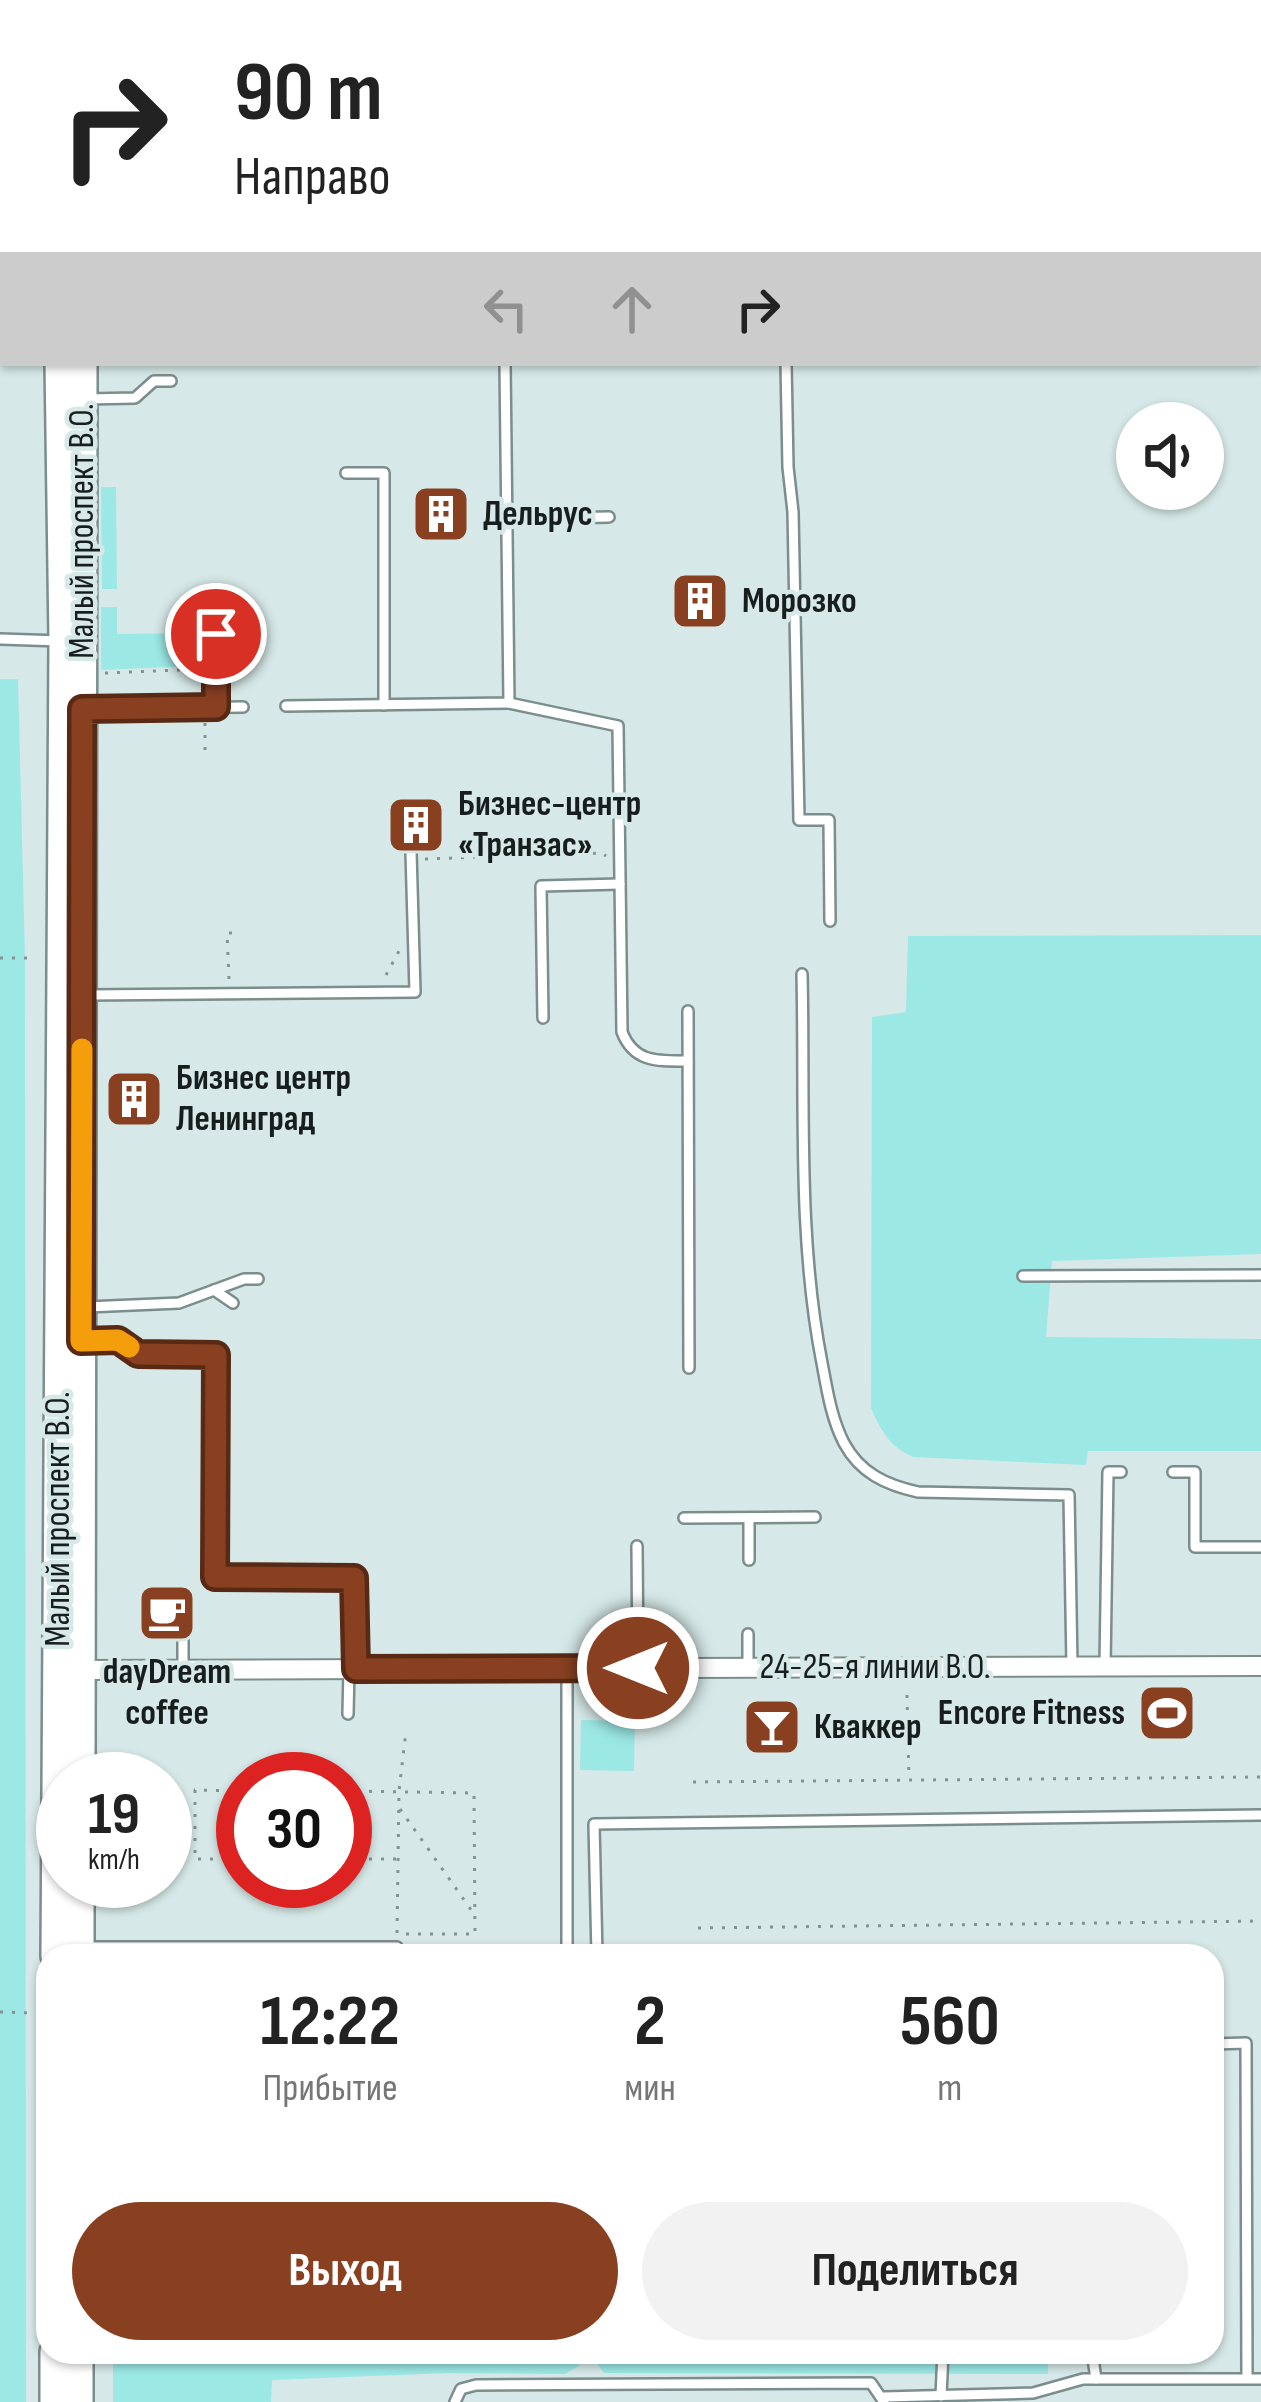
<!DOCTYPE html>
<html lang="ru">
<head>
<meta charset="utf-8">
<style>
  :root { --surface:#fff; --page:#f2f2f2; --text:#222; --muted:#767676; --accent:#884021 }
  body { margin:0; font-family:"Sofia Sans Condensed",sans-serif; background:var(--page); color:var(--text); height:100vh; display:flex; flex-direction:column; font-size:45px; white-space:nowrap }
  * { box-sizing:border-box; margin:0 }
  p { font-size:39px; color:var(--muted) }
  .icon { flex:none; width:66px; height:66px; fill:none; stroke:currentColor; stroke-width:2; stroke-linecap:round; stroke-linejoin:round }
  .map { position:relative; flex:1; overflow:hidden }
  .drawer { position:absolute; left:36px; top:1944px; width:1188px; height:420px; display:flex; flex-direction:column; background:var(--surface); border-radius:36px; box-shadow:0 3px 9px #0004 }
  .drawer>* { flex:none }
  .top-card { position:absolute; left:0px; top:0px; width:1263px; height:366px; box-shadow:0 3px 9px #0004; background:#fff; color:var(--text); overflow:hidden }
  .fabs { position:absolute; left:1116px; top:402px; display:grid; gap:24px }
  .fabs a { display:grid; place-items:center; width:108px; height:108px; border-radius:50%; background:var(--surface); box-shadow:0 3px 9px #0004; font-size:60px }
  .speed { position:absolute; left:36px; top:1752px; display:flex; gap:24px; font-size:60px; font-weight:700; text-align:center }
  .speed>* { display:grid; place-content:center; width:156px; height:156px; border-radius:50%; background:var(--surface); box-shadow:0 3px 9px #0004; line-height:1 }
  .speed small { font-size:30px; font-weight:400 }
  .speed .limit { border:18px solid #d22; background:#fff; color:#111 }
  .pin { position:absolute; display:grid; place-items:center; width:102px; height:102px; color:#fff; margin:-51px; border:6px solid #fff; border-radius:50%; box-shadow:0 3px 12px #0007 }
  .me { position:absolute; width:132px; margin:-66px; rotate:270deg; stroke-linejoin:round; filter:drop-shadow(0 0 9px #0008) }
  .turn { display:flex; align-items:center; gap:42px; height:252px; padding:0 36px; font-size:54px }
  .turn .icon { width:156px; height:156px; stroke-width:2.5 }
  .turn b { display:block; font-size:84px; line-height:102px }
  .lanes { display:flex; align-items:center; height:114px; padding:0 36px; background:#0003; justify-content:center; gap:60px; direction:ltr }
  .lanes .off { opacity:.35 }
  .eta { display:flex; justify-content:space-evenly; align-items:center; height:204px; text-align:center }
  .eta b { font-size:72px; font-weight:700; line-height:84px }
  .action { display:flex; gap:24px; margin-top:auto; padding:24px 36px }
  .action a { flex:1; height:138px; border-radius:72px; background:var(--accent); color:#fff; font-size:48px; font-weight:700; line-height:138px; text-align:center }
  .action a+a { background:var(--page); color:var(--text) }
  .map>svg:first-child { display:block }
</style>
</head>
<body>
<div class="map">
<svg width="1261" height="2402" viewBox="0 0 1261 2402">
  <rect width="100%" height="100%" fill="#d6e9e8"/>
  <g fill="#9be8e5">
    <polygon points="101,487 116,487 117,589 102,589"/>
    <polygon points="101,607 117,607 117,634 193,633 193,666 101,670"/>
    <polygon points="0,679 18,679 25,958 26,2402 0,2402"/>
    <path d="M1261,935V1254L1052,1261L1046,1337L1261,1339V1451H1088L1086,1465L913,1457C890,1447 881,1431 871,1408L872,1017L906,1012L908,936Z"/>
    <polygon points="581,1720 635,1721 634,1771 580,1770"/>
    <polygon points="113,2352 1048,2352 1048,2374 604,2373 592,2357 581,2357 579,2366 565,2374 448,2373 272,2380 271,2402 113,2402"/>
  </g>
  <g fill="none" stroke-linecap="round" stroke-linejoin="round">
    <defs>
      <g id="service">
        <polyline points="857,0 858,3"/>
        <polyline points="1063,0 1063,3"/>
        <polyline points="185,3 185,0"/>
        <polyline points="833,3 834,0"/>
        <polyline points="1154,3 1154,0"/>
        <polyline points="1228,3 1228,0"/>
        <polyline points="0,238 3,238"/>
        <polyline points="786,363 788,467 793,512 799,820 829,820 830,921"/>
        <polyline points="87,399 135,398 154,381 171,381"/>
        <polyline points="346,473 384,473 384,705"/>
        <polyline points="507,519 609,517"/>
        <polyline points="216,635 216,707"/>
        <polyline points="0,639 61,641"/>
        <path d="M509,703L618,726L622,1032C634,1063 658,1061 688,1061"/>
        <polyline points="286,706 509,703 505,363"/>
        <polyline points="86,709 243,707"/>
        <path d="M802,974C805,1102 797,1236 822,1363C827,1389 831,1418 844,1443C860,1473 886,1485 918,1492L1069,1495L1072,1666"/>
        <polyline points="88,995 415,992 411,852"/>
        <polyline points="688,1011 689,1368"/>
        <polyline points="543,1018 541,886 620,884"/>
        <polyline points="1023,1276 1261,1275"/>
        <polyline points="214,1290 233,1303"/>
        <polyline points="87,1307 179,1303 244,1279 258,1279"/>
        <polyline points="88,1341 118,1340 138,1354 216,1355 215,1577 354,1578 355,1668"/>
        <polyline points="1173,1472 1195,1472 1195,1547 1261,1547"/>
        <polyline points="684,1518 815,1517"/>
        <polyline points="637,1546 638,1668"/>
        <polyline points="749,1560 749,1518"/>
        <polyline points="1105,1666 1108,1472 1121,1472"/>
        <polyline points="748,1668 748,1634"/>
        <polyline points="183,1670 183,1630"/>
        <polyline points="348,1714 349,1669"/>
        <polyline points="82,1947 397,1947 397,1956"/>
        <polyline points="567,1956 567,1668"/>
        <polyline points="597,1956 594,1824 1261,1815"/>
        <polyline points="1212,2044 1246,2043 1247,2378"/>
        <polyline points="586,2352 586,2357"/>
        <polyline points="1092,2352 1096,2379"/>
        <polyline points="941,2396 943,2352"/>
        <polyline points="884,2397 1033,2393 1083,2379 1261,2379"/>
        <polyline points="455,2402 461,2389 476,2385 871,2383 884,2402"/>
      </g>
      <g id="minor">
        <polyline points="1260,214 1261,214"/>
        <polyline points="72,1670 1261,1666"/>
      </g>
      <g id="secondary">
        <polyline points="60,3 60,0"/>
        <polyline points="84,3 84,0"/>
        <polyline points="81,1779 83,363"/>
        <polyline points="55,1956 63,641 59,363"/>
        <polyline points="80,1956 80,1881"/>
        <polyline points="54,2402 54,2352"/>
        <polyline points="79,2402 79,2352"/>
      </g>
    </defs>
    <use href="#service" stroke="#7b8d8c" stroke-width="14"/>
    <use href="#minor" stroke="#7b8d8c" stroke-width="22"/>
    <use href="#secondary" stroke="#7b8d8c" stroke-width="32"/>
    <g stroke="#859292" stroke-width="3" stroke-dasharray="3 9" stroke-linecap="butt">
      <polyline points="403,3 403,0"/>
      <polyline points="517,3 517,0"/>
      <polyline points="1260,256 1261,256"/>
      <polyline points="1260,309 1261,309"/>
      <polyline points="186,610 190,598 209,598 210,623"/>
      <polyline points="105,673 203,669"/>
      <polyline points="205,723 205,751"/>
      <polyline points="425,859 602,853 606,856"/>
      <polyline points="0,958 34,958"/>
      <polyline points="386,975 399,951"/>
      <polyline points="229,979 227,933 234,933"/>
      <polyline points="907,1695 909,1777"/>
      <polyline points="693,1782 1261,1777"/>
      <polyline points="243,1791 195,1790 195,1859 243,1859"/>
      <polyline points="345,1791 474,1793 475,1934 405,1934"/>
      <polyline points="400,1809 474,1914"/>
      <polyline points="345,1859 396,1859"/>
      <polyline points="698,1928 1261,1921"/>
      <polyline points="397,1933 399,1791 406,1731"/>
      <polyline points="0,2012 35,2013"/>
    </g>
    <use href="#service" stroke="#fff" stroke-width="9"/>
    <use href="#minor" stroke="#fff" stroke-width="18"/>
    <use href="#secondary" stroke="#fff" stroke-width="27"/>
  </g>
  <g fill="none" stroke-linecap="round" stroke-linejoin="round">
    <defs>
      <polyline id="route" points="216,634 216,707 82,709 81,1341 118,1340 138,1354 216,1355 215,1577 354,1578 356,1669 638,1668"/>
    </defs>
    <use href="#route" stroke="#582a15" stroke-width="30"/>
    <use href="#route" stroke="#884021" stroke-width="21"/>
    <polyline stroke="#f59e0b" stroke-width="21" points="82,1049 81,1341 118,1340 129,1347"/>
  </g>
  <defs>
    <symbol id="building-square" viewBox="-11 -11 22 22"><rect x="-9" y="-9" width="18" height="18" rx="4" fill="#884021" stroke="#d6e9e8"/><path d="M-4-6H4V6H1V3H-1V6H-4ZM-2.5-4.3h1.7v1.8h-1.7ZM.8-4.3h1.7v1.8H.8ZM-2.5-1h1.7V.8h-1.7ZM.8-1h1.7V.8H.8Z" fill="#fff"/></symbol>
    <symbol id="cafe-square" viewBox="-11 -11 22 22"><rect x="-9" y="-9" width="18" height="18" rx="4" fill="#884021" stroke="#d6e9e8"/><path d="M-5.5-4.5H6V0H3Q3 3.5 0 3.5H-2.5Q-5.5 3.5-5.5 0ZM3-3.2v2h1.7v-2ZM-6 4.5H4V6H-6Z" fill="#fff"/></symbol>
    <symbol id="stadium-square" viewBox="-11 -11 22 22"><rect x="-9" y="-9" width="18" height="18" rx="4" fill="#884021" stroke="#d6e9e8"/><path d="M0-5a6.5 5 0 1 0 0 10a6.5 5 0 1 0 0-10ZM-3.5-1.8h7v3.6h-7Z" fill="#fff"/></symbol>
    <symbol id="bar-square" viewBox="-11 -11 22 22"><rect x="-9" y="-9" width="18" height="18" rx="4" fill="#884021" stroke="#d6e9e8"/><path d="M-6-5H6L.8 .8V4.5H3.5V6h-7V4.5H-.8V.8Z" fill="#fff"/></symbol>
  </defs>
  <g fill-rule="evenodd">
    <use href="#building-square" x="408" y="481" width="66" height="66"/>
    <use href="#building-square" x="667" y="568" width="66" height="66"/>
    <use href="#building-square" x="383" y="792" width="66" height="66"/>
    <use href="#building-square" x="101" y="1066" width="66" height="66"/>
    <use href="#cafe-square" x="134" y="1580" width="66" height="66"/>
    <use href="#stadium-square" x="1134" y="1680" width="66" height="66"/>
    <use href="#bar-square" x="739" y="1694" width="66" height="66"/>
  </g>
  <g text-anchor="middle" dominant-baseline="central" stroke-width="9" stroke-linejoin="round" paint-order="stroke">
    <g font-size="36" font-weight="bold" fill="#181e1e" stroke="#d6e9e8" text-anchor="start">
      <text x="483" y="514">Дельрус</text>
      <text x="742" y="601">Морозко</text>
      <text x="458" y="804">Бизнес-центр<tspan x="458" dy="41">«Транзас»</tspan></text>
      <text x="176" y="1078">Бизнес центр<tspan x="176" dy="41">Ленинград</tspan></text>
      <text x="167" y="1672" text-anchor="middle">dayDream<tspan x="167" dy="41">coffee</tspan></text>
      <text x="1125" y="1713" text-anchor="end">Encore Fitness</text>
      <text x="814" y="1727">Кваккер</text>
    </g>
    <g font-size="36" fill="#181e1e" stroke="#d6e9e8">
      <text transform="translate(82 531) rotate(-90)">Малый проспект В.О.</text>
      <text transform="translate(58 1519) rotate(-90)">Малый проспект В.О.</text>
      <text x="875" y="1667">24-25-я линии В.О.</text>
    </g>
  </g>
</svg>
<div class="fabs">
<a><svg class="icon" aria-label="sound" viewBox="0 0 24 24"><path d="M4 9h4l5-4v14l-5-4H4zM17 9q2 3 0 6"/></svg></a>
</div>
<div class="speed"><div>19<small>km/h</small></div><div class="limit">30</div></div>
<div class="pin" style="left:216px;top:634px;background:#d93025"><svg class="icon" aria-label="arrive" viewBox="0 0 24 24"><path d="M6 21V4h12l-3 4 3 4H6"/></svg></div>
<svg class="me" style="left:638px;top:1668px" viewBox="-20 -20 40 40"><circle r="17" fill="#884021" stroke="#fff" stroke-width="3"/><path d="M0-11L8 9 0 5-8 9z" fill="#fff"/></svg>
<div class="top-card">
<div class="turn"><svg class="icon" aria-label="right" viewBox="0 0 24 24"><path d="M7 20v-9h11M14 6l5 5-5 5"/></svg><div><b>90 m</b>Направо</div></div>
<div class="lanes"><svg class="icon off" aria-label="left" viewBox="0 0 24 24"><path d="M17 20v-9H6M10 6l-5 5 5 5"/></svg><svg class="icon off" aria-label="ahead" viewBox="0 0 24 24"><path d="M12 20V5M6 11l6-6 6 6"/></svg><svg class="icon" aria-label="right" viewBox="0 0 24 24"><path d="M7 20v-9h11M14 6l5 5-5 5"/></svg></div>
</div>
<section class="drawer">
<div class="eta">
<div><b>12:22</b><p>Прибытие</p></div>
<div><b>2</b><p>мин</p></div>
<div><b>560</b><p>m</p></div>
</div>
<div class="action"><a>Выход</a><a>Поделиться</a></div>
</section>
</div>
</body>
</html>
